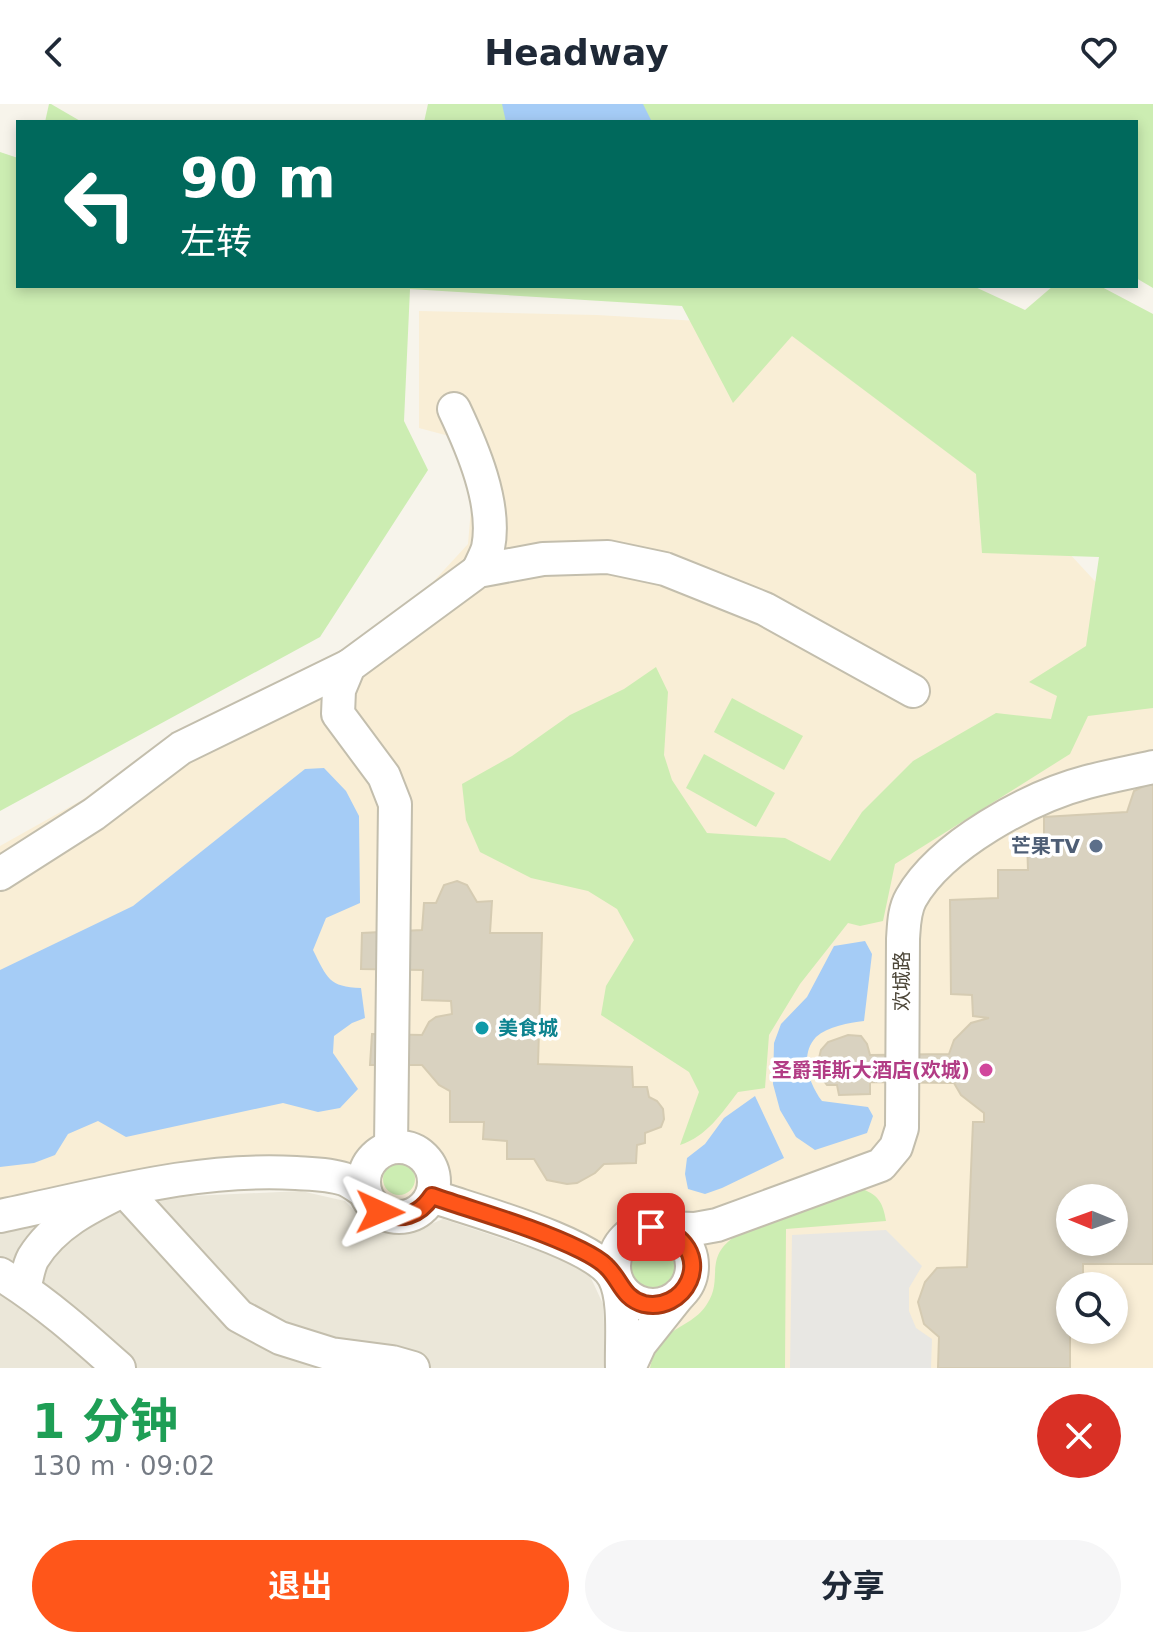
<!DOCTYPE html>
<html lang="zh">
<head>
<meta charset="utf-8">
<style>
  :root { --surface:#fff; --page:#f6f6f7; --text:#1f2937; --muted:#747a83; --accent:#ff561a }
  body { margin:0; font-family:"DejaVu Sans","Noto Sans SC",sans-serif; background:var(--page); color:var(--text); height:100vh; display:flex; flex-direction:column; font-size:30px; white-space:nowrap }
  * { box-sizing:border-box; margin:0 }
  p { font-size:26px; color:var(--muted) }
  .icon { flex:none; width:44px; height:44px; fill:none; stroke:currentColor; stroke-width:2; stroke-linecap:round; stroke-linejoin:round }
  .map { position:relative; height:1264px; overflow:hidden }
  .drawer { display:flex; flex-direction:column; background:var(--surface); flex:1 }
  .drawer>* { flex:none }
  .hud { position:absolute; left:16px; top:16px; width:1122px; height:168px; border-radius:0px; box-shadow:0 4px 12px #0003; background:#00695c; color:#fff; overflow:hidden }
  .needle { width:52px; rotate:271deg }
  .fabs { position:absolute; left:1056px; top:1080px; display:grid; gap:16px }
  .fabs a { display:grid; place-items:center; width:72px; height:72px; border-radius:50%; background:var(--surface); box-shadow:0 4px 12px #0003; font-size:40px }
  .pin { position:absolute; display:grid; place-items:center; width:68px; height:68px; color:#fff; margin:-34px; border-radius:16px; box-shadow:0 4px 12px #0006 }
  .me { position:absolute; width:88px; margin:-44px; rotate:91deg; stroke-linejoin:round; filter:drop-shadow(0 0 6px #0008) }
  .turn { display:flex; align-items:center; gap:28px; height:168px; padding:0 32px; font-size:36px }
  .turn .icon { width:104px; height:104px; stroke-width:2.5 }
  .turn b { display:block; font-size:56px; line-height:68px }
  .round { display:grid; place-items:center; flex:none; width:84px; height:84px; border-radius:42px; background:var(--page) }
  .headline { display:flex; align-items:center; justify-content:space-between; height:136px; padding:0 32px }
  h1 { font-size:48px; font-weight:700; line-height:60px; color:#1e9e55 }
  .action { display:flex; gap:16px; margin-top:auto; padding:16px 32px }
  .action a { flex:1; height:92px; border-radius:48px; background:var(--accent); color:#fff; font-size:32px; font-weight:700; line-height:92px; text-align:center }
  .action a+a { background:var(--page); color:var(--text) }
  header { display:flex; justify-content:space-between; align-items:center; height:104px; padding:0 32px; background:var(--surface); font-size:36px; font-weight:700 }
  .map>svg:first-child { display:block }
</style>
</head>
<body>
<header><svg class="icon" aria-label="back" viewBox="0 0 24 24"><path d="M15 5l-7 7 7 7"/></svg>Headway<svg class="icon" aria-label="heart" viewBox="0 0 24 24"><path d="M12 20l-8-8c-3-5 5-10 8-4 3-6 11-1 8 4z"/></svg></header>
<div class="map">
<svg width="1153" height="1264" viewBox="0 0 1153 1264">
  <rect width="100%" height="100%" fill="#f7f4eb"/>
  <polygon fill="#ebe7d9" points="301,1087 345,1097 374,1127 410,1129 443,1115 569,1157 590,1172 603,1200 606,1264 0,1264 0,1112 191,1092"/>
  <path fill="#f9eed6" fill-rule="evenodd" d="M419,207L597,211L715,218L805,234L1019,395L1153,540V1264H613L607,1185L577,1153L442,1108L420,1118L396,1120L379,1117L345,1091L319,1080H261L0,1107V742L82,696L168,632L347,543L433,478L468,440L471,404L464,366L449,332L419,324ZM1070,1094H1114V1138H1070ZM1070,1182H1114V1226H1070Z"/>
  <g fill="#ccedb2">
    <polygon points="49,0 51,0 82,18 45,18"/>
    <polygon points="428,0 1153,0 1153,184 1136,174 1136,18 424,18"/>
    <path d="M0,48L18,54V182H973L1025,206L1053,182H1100L1153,210V604L1088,612L1070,650L895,760L883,817L860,822L848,819L800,880L769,931L765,984L738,988C721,1010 707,1032 680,1041L699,988L689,968L601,911L606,882L634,836L617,805L588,787L531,774L480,748L466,716L462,680L512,652L570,611L624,585L656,563L668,588L664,651L672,676L707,729L785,734L830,757L862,708L913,657L996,609L1051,615L1057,592L1029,578L1086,542L1099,453L982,449L976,370L792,232L733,299L682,202L410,185L404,317L428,366L320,533L0,707Z"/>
    <polygon points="732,594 803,632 784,666 714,628"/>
    <polygon points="704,650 775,689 756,723 686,684"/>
    <circle cx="399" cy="1075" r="16"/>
    <path d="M859,1084C878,1090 883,1098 886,1117L786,1125L785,1264H650C661,1219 690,1227 707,1200C724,1175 703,1155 734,1133Z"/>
    <circle cx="653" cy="1162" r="27"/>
  </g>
  <polygon fill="#e8e7e3" points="886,1126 922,1162 909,1184 909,1207 916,1224 932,1235 931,1264 790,1264 792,1131"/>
  <g fill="#a5ccf6">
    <polygon points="502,0 643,0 652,18 506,18"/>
    <path d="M324,664L346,687L359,712L360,799L326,814L313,846C327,874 329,883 361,884L365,914L352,919L334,932L333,949L358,985L340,1004L318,1008L283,999L126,1033L98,1017L68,1030L55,1051L34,1059L0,1063V866L133,802L305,665Z"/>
    <path d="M865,837L872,850L864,917C849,919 828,922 816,933C799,951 809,980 822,997L868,1003L873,1012L867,1029L815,1046L796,1033L780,1006L773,980L774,939L781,920L807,893L834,842Z"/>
    <polygon points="755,992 784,1054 722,1084 705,1090 688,1085 685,1070 687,1054 705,1040 724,1014"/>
  </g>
  <g fill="#d9d2c0" stroke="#d5cbb2" stroke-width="2" fill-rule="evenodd">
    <path d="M1153,678V1160H1083V1182H1070V1264H938L939,1233L924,1220L918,1198L925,1178L937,1164L967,1163L973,1018H984V1009L961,991L954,979L870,978V990L839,991L837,981H827L821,973L818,958L821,946L828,938L848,931L861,932L867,940L870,951L949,950L954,936L971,919L989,914L973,912L972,891L951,890L950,796L998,794V766H1028L1027,736L1044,738V713L1127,708L1134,687ZM1070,1094H1114V1138H1070Z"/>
    <polygon points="457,777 467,781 477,798 492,797 490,829 542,829 538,960 632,963 633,983 647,983 649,993 657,997 663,1005 664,1015 661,1023 645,1029 645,1039 637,1041 636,1059 604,1060 595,1069 577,1079 567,1080 547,1076 534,1055 507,1055 507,1037 483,1035 484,1018 450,1018 450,987 439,981 422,961 370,961 372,930 422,931 429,918 436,913 452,910 451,897 422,896 423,866 361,865 362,829 422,826 424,799 436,799 444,781"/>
  </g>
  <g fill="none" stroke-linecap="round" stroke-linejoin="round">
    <defs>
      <g id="minor">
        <path d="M454,305C472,343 497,400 488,444C486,451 481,460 478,467"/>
        <polyline points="0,770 94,710 181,644 349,562"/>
        <circle cx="399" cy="1078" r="35"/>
        <polyline points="391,1043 395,700 384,672 338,610 339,586 349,562 478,467 543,455 608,453 665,465 765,505 913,587"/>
        <path d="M432,1092C471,1106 596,1139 614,1173C626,1195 621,1239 622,1264"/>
        <path d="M0,1112C98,1092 195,1063 296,1069C312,1070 329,1070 344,1075C352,1078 359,1084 365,1088"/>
        <circle cx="653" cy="1162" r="39"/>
        <path d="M661,1124L695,1125L717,1121L881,1061L896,1043L902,1024L903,835C904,821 904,806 911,794C941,741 1030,693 1087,678C1109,672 1131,668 1153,663"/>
        <path d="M0,1170C44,1197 81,1230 119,1264"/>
        <path d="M24,1185C27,1175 28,1163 33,1154C54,1120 89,1103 124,1086L239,1212L280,1234L331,1250L392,1258L413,1264"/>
        <polyline points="629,1264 640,1240 679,1191"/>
      </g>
    </defs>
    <use href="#minor" stroke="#c3bead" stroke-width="36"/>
    <use href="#minor" stroke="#fff" stroke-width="32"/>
  </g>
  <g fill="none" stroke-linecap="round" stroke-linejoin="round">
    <defs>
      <path id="route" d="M380,1108C401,1117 419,1112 432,1092C481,1109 534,1123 581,1146C589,1150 600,1156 606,1162C621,1176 622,1194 644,1200C662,1204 681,1195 689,1177C701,1149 677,1125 651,1123"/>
    </defs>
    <use href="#route" stroke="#a63811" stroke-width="20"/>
    <use href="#route" stroke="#ff561a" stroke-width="14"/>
  </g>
  <circle fill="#5c6f8a" stroke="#fff" stroke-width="3" cx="1096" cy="742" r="8"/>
  <circle fill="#0f9aa8" stroke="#fff" stroke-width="3" cx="482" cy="924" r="8"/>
  <circle fill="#d1479c" stroke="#fff" stroke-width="3" cx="986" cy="966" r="8"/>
  <g text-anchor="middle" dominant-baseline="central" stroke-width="7" stroke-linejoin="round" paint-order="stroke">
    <g font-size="20" font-weight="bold" fill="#4e5e75" stroke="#fff" text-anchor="end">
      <text x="1080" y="742">芒果TV</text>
    </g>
    <g font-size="20" fill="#4c4638" stroke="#fff">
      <text transform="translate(902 877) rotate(-90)">欢城路</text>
    </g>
    <g font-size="20" font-weight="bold" fill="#0d838f" stroke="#fff" text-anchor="start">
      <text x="498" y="924">美食城</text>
    </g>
    <g font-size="20" font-weight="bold" fill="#b23c85" stroke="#fff" text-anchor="end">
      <text x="970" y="966">圣爵菲斯大酒店(欢城)</text>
    </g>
  </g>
</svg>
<div class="fabs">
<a><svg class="needle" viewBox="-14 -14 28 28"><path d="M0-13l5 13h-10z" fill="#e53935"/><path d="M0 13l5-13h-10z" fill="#747a83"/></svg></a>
<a><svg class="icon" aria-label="search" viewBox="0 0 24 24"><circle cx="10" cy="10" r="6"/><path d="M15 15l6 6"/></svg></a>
</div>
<div class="pin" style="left:651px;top:1123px;background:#d93025"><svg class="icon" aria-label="arrive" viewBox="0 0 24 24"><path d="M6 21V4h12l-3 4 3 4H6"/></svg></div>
<svg class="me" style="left:380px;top:1108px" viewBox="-20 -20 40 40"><path d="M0-17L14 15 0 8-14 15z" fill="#ff561a" stroke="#fff" stroke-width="4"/></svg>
<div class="hud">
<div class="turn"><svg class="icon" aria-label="left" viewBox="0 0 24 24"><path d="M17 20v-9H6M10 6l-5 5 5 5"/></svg><div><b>90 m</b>左转</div></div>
</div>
</div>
<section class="drawer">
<div class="headline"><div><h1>1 分钟</h1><p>130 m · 09:02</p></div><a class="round" style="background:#d93025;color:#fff"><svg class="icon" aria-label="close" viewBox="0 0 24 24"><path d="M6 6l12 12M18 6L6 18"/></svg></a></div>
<div class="action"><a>退出</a><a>分享</a></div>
</section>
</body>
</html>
